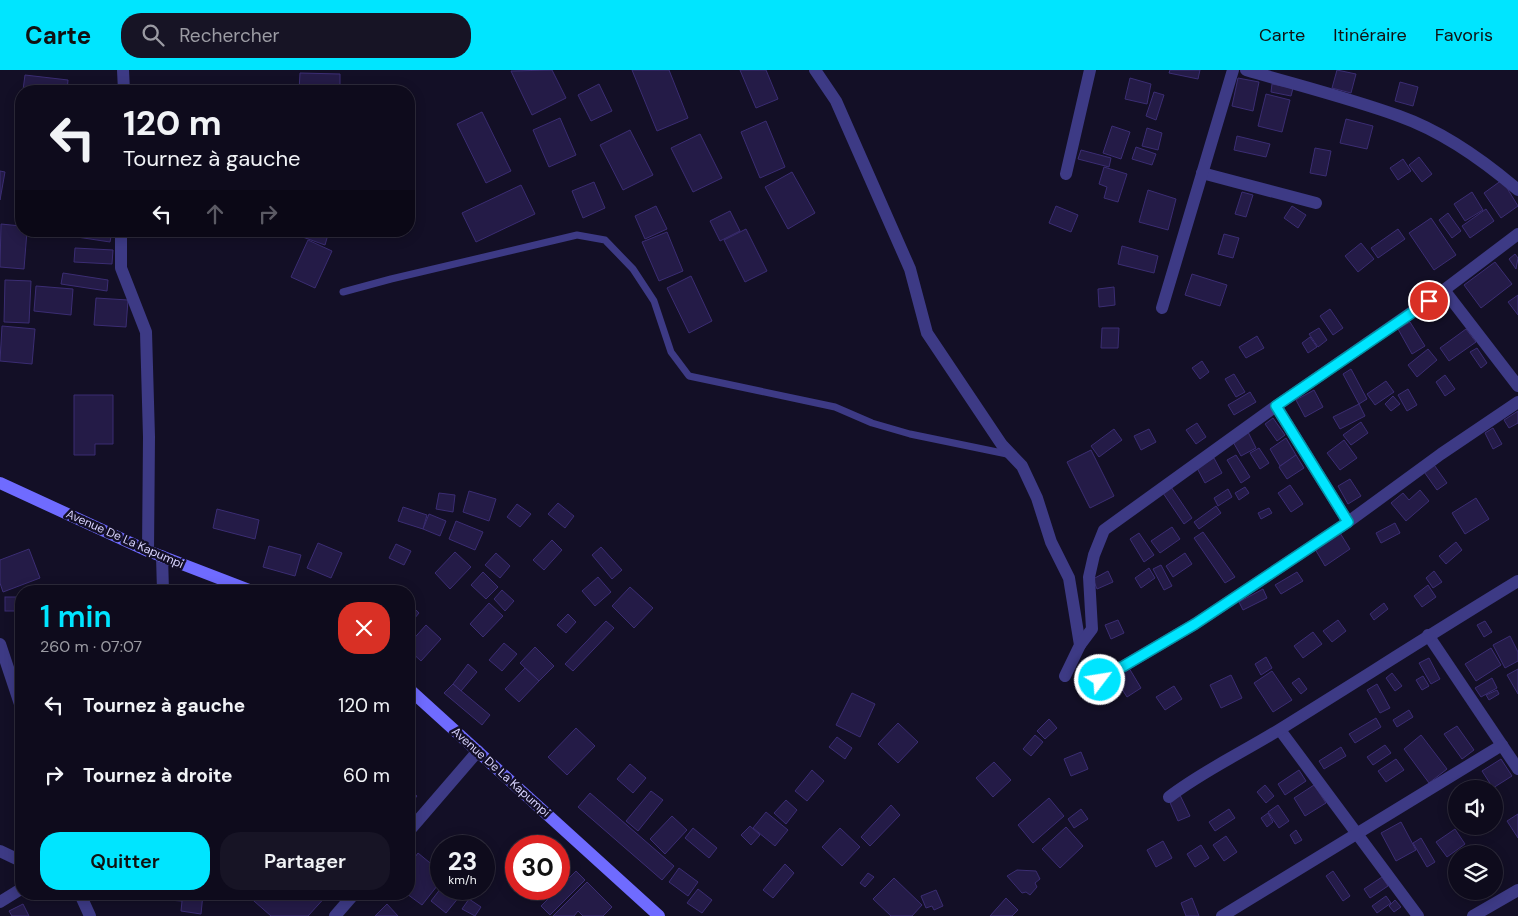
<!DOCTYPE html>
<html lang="fr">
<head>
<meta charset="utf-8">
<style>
  :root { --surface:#0e0b1c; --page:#171425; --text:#f1f3f6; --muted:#9b9ba3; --line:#2e2b3b; --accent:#00e5ff }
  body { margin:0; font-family:"DM Sans",sans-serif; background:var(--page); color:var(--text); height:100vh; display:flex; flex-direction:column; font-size:19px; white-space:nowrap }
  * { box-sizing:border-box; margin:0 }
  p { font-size:16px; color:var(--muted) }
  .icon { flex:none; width:28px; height:28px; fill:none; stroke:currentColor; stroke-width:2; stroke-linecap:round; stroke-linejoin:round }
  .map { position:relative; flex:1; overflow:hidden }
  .panel { position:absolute; left:15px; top:515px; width:400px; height:315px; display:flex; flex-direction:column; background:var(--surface); border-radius:20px; box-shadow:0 2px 12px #0003,0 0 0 1px var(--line) }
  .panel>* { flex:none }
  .hud { position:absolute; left:15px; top:15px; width:400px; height:152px; border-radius:20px; box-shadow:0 2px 12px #0003,0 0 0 1px var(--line); background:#0e0b1c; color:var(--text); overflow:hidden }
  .tools { position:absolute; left:1448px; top:710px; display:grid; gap:10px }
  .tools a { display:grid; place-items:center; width:55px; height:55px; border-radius:50%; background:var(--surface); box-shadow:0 2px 12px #0003,0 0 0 1px var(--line); font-size:25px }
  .speed { position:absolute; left:430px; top:765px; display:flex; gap:10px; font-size:25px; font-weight:700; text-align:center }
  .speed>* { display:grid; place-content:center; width:65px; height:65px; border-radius:50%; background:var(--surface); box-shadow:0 2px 12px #0003,0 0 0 1px var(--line); line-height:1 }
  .speed small { font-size:12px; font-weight:400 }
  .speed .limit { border:8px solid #d22; background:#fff; color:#111 }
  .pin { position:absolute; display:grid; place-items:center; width:42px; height:42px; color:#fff; margin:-21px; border:2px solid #fff; border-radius:50%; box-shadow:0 1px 5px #0007 }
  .me { position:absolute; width:55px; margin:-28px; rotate:59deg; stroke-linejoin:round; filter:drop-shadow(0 0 4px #0008) }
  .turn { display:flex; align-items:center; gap:18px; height:105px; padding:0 25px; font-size:22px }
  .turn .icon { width:65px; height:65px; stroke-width:2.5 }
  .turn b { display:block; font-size:35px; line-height:42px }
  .lanes { display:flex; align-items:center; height:48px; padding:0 25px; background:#0003; justify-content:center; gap:25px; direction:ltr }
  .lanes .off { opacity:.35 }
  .round { display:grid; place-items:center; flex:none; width:52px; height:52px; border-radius:20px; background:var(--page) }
  .overview { display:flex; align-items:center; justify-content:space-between; height:85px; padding:0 25px }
  h1 { font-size:30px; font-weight:600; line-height:38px; color:var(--accent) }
  .cta { display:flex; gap:10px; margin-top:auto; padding:10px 25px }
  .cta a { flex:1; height:58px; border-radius:20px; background:var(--accent); color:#111; font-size:20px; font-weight:600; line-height:58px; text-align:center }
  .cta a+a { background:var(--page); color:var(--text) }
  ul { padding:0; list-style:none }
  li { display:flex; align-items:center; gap:15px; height:70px; padding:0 25px }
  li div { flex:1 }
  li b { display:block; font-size:19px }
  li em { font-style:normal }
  header { display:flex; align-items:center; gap:30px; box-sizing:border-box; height:70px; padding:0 25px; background:var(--accent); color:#111 }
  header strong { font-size:24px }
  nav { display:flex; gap:28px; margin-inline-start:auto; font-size:18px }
  .search { width:350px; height:45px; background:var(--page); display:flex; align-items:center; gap:12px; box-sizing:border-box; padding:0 18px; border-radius:20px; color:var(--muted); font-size:19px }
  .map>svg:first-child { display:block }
</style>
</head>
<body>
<header>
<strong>Carte</strong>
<div class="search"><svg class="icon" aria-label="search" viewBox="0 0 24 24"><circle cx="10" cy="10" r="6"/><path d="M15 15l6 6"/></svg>Rechercher</div>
<nav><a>Carte</a><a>Itinéraire</a><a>Favoris</a></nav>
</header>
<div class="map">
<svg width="1518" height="846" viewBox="0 0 1518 846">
  <rect width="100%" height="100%" fill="#130f26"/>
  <g fill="#241b47" stroke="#3b2d73">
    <polygon points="552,0 566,28 532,45 511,1"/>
    <polygon points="632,0 669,0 688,48 657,61"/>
    <polygon points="740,0 766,0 778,29 756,38"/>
    <polygon points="1170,0 1200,0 1198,9 1169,3"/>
    <polygon points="1337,0 1356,4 1351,23 1332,18"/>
    <polygon points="300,3 340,4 340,21 299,21"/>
    <polygon points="25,5 68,10 67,21 23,20"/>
    <polygon points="1130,8 1151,14 1147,34 1125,29"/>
    <polygon points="1238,8 1259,12 1253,41 1232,36"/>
    <polygon points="1400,12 1418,17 1413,36 1395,31"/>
    <polygon points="599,14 612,41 591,51 578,25"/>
    <polygon points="1272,14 1293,18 1291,26 1271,22"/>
    <polygon points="1154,22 1164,25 1156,50 1146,46"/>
    <polygon points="1266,24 1290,30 1282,62 1258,56"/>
    <polygon points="482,42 511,101 486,113 457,54"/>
    <polygon points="560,48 576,85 549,97 533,60"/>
    <polygon points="1346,49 1373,56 1367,79 1340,73"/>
    <polygon points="766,51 785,97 760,108 741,62"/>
    <polygon points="1112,56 1130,62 1121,89 1103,83"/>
    <polygon points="1147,58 1162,63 1158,80 1142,76"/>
    <polygon points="630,60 653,105 623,120 600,75"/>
    <polygon points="700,64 722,108 693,122 671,78"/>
    <polygon points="1237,66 1270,74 1266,87 1234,80"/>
    <polygon points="1136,77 1156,84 1152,95 1132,89"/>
    <polygon points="1315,78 1331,81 1326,106 1310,103"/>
    <polygon points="1081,80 1111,88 1109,97 1078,89"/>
    <polygon points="1419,87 1432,104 1422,112 1409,95"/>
    <polygon points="1403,89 1411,101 1398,110 1390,98"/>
    <polygon points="1104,97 1127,104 1118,132 1104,128 1107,117 1099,114"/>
    <polygon points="0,101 5,102 0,130"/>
    <polygon points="792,102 815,143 788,159 765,117"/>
    <polygon points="1502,110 1518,136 1501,148 1484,123"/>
    <polygon points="594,112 605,138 583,148 572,121"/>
    <polygon points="521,115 535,144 476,172 462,143"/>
    <polygon points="1148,120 1176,129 1168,160 1139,152"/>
    <polygon points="1242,122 1253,125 1246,147 1235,144"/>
    <polygon points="1472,122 1483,140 1465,151 1454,134"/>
    <polygon points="656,136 667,159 645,169 635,146"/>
    <polygon points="1056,136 1078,145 1071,162 1049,153"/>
    <polygon points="1292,136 1306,145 1298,158 1284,148"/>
    <polygon points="1486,139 1494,151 1470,168 1462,156"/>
    <polygon points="730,141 740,161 720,171 710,151"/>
    <polygon points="1448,143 1461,161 1452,168 1439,150"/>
    <polygon points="1431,148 1456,185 1434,200 1409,163"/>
    <polygon points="1,154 21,156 21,161 27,161 24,199 0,197"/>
    <polygon points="746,159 767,201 745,212 724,170"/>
    <polygon points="1398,159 1405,169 1378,188 1371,178"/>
    <polygon points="78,161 112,161 110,172 77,167"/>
    <polygon points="298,161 329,161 325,175 297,165"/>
    <polygon points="667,162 683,201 659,211 642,172"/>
    <polygon points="1224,164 1239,168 1233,188 1218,184"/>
    <polygon points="308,170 332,181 315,218 291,207"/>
    <polygon points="1361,173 1374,189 1358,202 1345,186"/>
    <polygon points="1122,176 1158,186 1154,203 1118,194"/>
    <polygon points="75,178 113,180 112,194 74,192"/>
    <polygon points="1515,184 1518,188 1516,199 1509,189"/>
    <polygon points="1495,192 1512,214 1481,238 1464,215"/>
    <polygon points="63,203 108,210 107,221 61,214"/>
    <polygon points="1192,204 1227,215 1220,236 1185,225"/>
    <polygon points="691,206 712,251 689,263 667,218"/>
    <polygon points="5,210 31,211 29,253 4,252"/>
    <polygon points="36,216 73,219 71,245 34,241"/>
    <polygon points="1114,217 1115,235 1099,237 1098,219"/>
    <polygon points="1518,225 1518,245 1508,232"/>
    <polygon points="96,228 128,230 126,257 94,255"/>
    <polygon points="1330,239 1343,258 1333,265 1320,246"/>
    <polygon points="1410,252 1425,276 1412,284 1398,259"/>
    <polygon points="2,256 35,259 32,294 0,291"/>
    <polygon points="1102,258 1119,258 1118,278 1101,278"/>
    <polygon points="1319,258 1327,270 1318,277 1309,264"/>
    <polygon points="1466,259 1476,272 1449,291 1440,278"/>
    <polygon points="1257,266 1264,278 1246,288 1239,277"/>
    <polygon points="1310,267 1317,277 1308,283 1302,273"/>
    <polygon points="1477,278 1487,293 1481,298 1470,282"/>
    <polygon points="1428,279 1437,290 1417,307 1408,295"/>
    <polygon points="1202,291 1209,302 1200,309 1192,298"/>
    <polygon points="1351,299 1367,329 1359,334 1343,304"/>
    <polygon points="1234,304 1245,322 1236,327 1225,309"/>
    <polygon points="1445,305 1455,319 1445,326 1436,312"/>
    <polygon points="1386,311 1394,322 1375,335 1367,324"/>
    <polygon points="1408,319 1417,335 1407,341 1398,325"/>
    <polygon points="1314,320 1323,337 1305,347 1296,330"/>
    <polygon points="1250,322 1256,332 1234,345 1228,335"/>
    <polygon points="74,325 113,325 113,374 95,374 95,385 74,385"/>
    <polygon points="1393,326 1400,334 1391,341 1385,334"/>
    <polygon points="1359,334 1365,346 1340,359 1333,347"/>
    <polygon points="1518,341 1518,353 1509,358 1504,350"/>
    <polygon points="1273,348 1285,365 1277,371 1265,354"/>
    <polygon points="1361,352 1368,363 1351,375 1343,365"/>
    <polygon points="1197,353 1206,367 1196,374 1186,360"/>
    <polygon points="1493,358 1502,374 1493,379 1485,363"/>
    <polygon points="1114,359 1122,370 1099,387 1091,376"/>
    <polygon points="1149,359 1156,372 1141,380 1134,366"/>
    <polygon points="1248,362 1256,378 1241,386 1232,370"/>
    <polygon points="1286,368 1296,385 1280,396 1270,379"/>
    <polygon points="1344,370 1357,388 1340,400 1327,383"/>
    <polygon points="1259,378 1269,393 1260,399 1250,383"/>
    <polygon points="1091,380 1114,426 1090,438 1067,392"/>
    <polygon points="1236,385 1250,407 1241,413 1227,390"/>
    <polygon points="1296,385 1304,398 1287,409 1279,397"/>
    <polygon points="1214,388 1222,403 1205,413 1197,398"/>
    <polygon points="1432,392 1447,413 1437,420 1422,399"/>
    <polygon points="1350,409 1361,426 1348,434 1338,416"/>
    <polygon points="1169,414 1192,448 1184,454 1161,420"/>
    <polygon points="1290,415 1303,434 1291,442 1278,423"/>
    <polygon points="1245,417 1249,423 1239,430 1235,423"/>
    <polygon points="1228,419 1232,427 1218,436 1214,428"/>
    <polygon points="1420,420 1429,431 1406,451 1391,433 1403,423 1409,430"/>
    <polygon points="469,421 496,429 489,451 463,442"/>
    <polygon points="439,423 455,425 453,442 436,439"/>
    <polygon points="1476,428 1489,449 1465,464 1452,443"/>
    <polygon points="558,433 574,446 565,458 548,444"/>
    <polygon points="517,434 531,444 520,457 507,447"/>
    <polygon points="1216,436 1221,443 1199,459 1194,452"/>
    <polygon points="403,437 427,445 423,459 398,451"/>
    <polygon points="1269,438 1272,443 1261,449 1258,443"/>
    <polygon points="217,439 259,450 255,469 213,458"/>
    <polygon points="429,444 446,451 440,466 423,459"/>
    <polygon points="456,451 483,462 475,480 449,469"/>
    <polygon points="1395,453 1400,463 1381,473 1376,463"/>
    <polygon points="1172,457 1180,469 1160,483 1151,471"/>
    <polygon points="1203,462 1235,507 1225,513 1194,468"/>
    <polygon points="1139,463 1154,485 1144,492 1130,469"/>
    <polygon points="1340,463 1350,479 1325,496 1315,479"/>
    <polygon points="552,470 562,480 544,500 533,490"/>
    <polygon points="1456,472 1462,480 1446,494 1439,486"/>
    <polygon points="318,473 342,483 331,508 307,498"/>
    <polygon points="396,474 411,481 404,495 389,488"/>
    <polygon points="269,476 301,485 295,506 263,497"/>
    <polygon points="601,477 622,500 612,509 592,485"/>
    <polygon points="29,479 40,508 3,522 0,513 0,490"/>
    <polygon points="455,482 471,497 450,519 435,503"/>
    <polygon points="496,483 510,496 500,508 485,495"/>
    <polygon points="1185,483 1192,494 1173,507 1166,496"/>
    <polygon points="1161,495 1172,516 1164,520 1153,499"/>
    <polygon points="1149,498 1155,508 1141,518 1135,508"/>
    <polygon points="1108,501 1113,512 1097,519 1093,509"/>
    <polygon points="1434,501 1442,512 1433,518 1426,508"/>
    <polygon points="483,502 498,517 486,529 471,515"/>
    <polygon points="1297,502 1303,511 1281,524 1275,515"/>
    <polygon points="598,507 611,522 595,536 582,521"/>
    <polygon points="1428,515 1436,527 1422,537 1414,526"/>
    <polygon points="630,517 653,538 634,558 612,536"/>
    <polygon points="1263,519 1267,528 1243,540 1239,532"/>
    <polygon points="502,520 514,531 505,541 494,529"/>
    <rect x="5" y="527" width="16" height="14"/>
    <polygon points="409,533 419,543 409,555"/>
    <polygon points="489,533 503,546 483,567 470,554"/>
    <polygon points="1384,533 1388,539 1374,550 1370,544"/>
    <polygon points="568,544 576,552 566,563 557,555"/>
    <polygon points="1118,550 1124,563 1111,569 1105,555"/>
    <polygon points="1338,550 1346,561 1332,572 1323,561"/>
    <polygon points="606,551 614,558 573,601 565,594"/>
    <polygon points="1485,551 1492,562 1484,567 1477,555"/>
    <polygon points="426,555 441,569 421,591 409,580 409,574"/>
    <polygon points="1313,562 1322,574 1303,588 1294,576"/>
    <polygon points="1510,566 1518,582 1518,591 1505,598 1493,575"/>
    <polygon points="504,573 517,584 502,601 489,590"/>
    <polygon points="535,577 554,596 539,611 520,593"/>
    <polygon points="1491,578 1501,595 1476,611 1465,594"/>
    <polygon points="1266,587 1272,598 1261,605 1255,594"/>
    <polygon points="1429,588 1440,609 1431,614 1419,593"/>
    <polygon points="468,594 477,602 461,621 453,614"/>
    <polygon points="525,598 539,611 519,632 505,619"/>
    <polygon points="1129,598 1141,618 1127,627 1114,607"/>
    <polygon points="1518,599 1518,624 1507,605"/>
    <polygon points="1272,601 1292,630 1273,642 1254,613"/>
    <polygon points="1392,603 1402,616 1395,621 1386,608"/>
    <polygon points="1231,605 1242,628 1221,638 1210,615"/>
    <polygon points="1423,606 1429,616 1422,620 1416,610"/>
    <polygon points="1299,608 1307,619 1301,624 1292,613"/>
    <polygon points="1492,608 1497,618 1481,627 1475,618"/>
    <polygon points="453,614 490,645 482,655 444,623"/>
    <polygon points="1377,614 1390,638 1380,643 1367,620"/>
    <polygon points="1174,616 1182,629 1165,640 1156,627"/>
    <polygon points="1497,620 1499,624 1489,630 1486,625"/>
    <polygon points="852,623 875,634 860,667 836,655"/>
    <polygon points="1409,640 1413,647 1397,657 1393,650"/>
    <polygon points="1376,648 1381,657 1355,673 1349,664"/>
    <polygon points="1049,649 1057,658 1045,669 1037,661"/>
    <polygon points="898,653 918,672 898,693 878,674"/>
    <polygon points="1457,656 1474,680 1462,689 1444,664"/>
    <polygon points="576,658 595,676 567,705 548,687"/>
    <polygon points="1035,665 1043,672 1031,686 1023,679"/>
    <polygon points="1421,665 1447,699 1429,713 1404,679"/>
    <polygon points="837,667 852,678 845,689 829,677"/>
    <polygon points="1385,675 1391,683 1373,695 1367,687"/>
    <polygon points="1341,677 1346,686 1324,699 1319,691"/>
    <polygon points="1081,682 1088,699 1071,706 1064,689"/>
    <polygon points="1396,689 1404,700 1386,712 1378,701"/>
    <polygon points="1501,689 1512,706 1493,718 1482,701"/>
    <polygon points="994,692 1011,710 993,727 976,708"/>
    <polygon points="630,694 646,708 633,723 617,709"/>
    <polygon points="812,700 824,711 807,731 795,721"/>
    <polygon points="1299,700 1306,711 1285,725 1278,714"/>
    <polygon points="1265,715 1274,726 1266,733 1257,722"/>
    <polygon points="1314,715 1326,733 1305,746 1294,728"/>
    <polygon points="409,720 417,726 409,736"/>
    <polygon points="651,721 663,730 638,761 626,751"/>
    <polygon points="590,723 674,796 662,810 578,737"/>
    <polygon points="1179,723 1190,746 1178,751 1168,728"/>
    <polygon points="1049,728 1064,746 1033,773 1018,755"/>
    <polygon points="786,730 797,740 786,754 774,743"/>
    <polygon points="891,735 900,745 870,776 861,767"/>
    <polygon points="1278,735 1289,751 1279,758 1268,742"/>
    <polygon points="1081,739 1088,749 1074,758 1068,749"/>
    <polygon points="1229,739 1235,748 1215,761 1209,752"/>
    <polygon points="766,742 788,760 775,776 753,758"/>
    <polygon points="1268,743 1273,752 1267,757 1261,748"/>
    <polygon points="1518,744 1518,768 1507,751"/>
    <polygon points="672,746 687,760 665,784 650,769"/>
    <polygon points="1401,752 1416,780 1396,791 1381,763"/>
    <polygon points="750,756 760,765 751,775 741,765"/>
    <polygon points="1066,757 1083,776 1060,798 1042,779"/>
    <polygon points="693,758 717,778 709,788 685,768"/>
    <polygon points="840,758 860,777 842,796 822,777"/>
    <polygon points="1455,759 1465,774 1447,787 1436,772"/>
    <polygon points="1296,760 1302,770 1295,774 1290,765"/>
    <polygon points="1226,766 1237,782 1224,791 1213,775"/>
    <polygon points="1421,768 1435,792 1427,797 1413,773"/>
    <polygon points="1163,771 1172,788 1156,797 1147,780"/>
    <polygon points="1201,775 1209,788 1195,797 1187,784"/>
    <polygon points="418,783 441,802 441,811 422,835 407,824 409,795"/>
    <polygon points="785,794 794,803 773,828 763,820"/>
    <polygon points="679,798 698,812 688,826 669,812"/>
    <polygon points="1017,800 1036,801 1040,809 1035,813 1037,817 1030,825 1026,822 1022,823 1007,806"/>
    <polygon points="576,801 585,810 550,845 541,836"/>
    <polygon points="1333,801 1350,826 1343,831 1326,806"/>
    <polygon points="868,803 874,807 865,817 860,813"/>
    <polygon points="1382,807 1388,816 1370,828 1364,819"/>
    <polygon points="894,808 922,835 912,846 891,846 873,829"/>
    <polygon points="587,812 612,837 603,846 583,846 578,841 574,846 553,846"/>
    <polygon points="441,818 462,819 464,821 446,843 431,831"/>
    <polygon points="698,819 712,830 702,843 687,833"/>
    <polygon points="936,820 943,836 934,840 932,836 926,838 921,826"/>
    <polygon points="168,824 203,824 201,844 181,841 182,831 168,830"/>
    <polygon points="246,824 328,824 308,846 271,846"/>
    <polygon points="1386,826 1391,833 1377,843 1372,836"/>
    <polygon points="1006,828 1018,840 1012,846 990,846"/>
    <polygon points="1192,828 1199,846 1186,846 1181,833"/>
    <polygon points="469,829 481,837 475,846 462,839"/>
    <polygon points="1395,830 1401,837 1394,842 1389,836"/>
    <polygon points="23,834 29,846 12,846 9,841"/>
    <polygon points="387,834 398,846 375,846"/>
  </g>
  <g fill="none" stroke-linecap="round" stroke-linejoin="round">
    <polyline stroke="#3d3a85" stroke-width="7" points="343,222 391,209 577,165 605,170 633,199 654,231 671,282 689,306 835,337 872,353 910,364 1007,384"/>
    <g stroke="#3d3a85" stroke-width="12">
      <polyline points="123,0 124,21"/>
      <polyline points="815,0 836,31 910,199 927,263 1002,375 1022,396 1037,428 1051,472 1069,508 1080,575 1065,606"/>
      <path d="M1246,0C1297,15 1349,28 1399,46C1444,62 1483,90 1518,120"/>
      <polyline points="1202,103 1316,133"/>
      <polyline points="1066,104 1090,0"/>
      <polyline points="121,161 121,198 146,262 149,367 148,481"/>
      <polyline points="1444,220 1518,316"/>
      <polyline points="1162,238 1233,0"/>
      <polyline points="1276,336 1348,452"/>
      <polyline points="162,486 163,521"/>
      <polyline points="1428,565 1518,699"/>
      <polyline points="0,574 21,637"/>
      <polyline points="1080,575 1092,559 1089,507 1094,485 1104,460 1276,336 1444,220 1518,164"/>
      <polyline points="1095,623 1100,610 1195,554 1348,452 1441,384 1518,332"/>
      <polyline points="1280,660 1418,846"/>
      <path d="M1169,727C1204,700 1244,682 1282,658C1361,609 1439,559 1518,511"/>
      <polyline points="409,761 478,681"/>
      <polyline points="0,781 21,791"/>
      <polyline points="80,824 90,846"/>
      <polyline points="0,832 21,819"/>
      <polyline points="335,846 354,824"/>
      <polyline points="1222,846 1502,675"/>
      <polyline points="1473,846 1518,820"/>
    </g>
    <g stroke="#6f6bff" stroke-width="12">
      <polyline points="0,413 148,481 252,521"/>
      <polyline points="409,619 659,846"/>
    </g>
  </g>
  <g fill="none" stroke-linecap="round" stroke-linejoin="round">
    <defs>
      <polyline id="route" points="1100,610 1195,554 1348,452 1276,336 1429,231"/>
    </defs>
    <use href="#route" stroke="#0095a6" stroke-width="12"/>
    <use href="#route" stroke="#00e5ff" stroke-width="9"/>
  </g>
  <g text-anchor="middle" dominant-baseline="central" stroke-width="5" stroke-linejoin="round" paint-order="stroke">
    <g font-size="12" fill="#d9d4ff" stroke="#130f26">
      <text transform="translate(125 469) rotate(24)">Avenue De La Kapumpi</text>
      <text transform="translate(501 702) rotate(42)">Avenue De La Kapumpi</text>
    </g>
  </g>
</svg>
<div class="tools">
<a><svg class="icon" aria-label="sound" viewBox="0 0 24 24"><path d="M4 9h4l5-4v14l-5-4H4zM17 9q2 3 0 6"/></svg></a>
<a><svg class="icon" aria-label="layers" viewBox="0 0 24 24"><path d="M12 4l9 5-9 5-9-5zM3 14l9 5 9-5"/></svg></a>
</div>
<div class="speed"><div>23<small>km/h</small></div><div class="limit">30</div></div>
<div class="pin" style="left:1429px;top:231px;background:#d93025"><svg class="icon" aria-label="arrive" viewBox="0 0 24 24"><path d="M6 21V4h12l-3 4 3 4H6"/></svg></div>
<svg class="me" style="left:1100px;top:610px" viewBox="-20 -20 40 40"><circle r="17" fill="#00e5ff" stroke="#fff" stroke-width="3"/><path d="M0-11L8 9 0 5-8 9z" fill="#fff"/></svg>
<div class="hud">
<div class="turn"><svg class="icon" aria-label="left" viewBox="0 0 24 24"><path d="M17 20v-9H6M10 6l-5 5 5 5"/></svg><div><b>120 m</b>Tournez à gauche</div></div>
<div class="lanes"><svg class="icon" aria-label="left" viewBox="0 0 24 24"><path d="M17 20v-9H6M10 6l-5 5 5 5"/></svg><svg class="icon off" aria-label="ahead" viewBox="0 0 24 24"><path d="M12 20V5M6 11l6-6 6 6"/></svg><svg class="icon off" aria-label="right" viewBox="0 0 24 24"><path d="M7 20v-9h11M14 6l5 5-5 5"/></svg></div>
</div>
<section class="panel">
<div class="overview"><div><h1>1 min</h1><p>260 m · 07:07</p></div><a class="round" style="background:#d93025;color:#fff"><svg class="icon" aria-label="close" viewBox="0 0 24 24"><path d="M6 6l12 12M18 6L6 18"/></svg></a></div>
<ul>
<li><svg class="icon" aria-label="left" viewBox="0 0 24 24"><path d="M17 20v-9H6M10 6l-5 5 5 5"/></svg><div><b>Tournez à gauche</b></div><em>120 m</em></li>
<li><svg class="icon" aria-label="right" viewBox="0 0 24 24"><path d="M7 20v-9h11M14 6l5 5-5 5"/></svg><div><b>Tournez à droite</b></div><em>60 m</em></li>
</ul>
<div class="cta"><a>Quitter</a><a>Partager</a></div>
</section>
</div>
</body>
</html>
